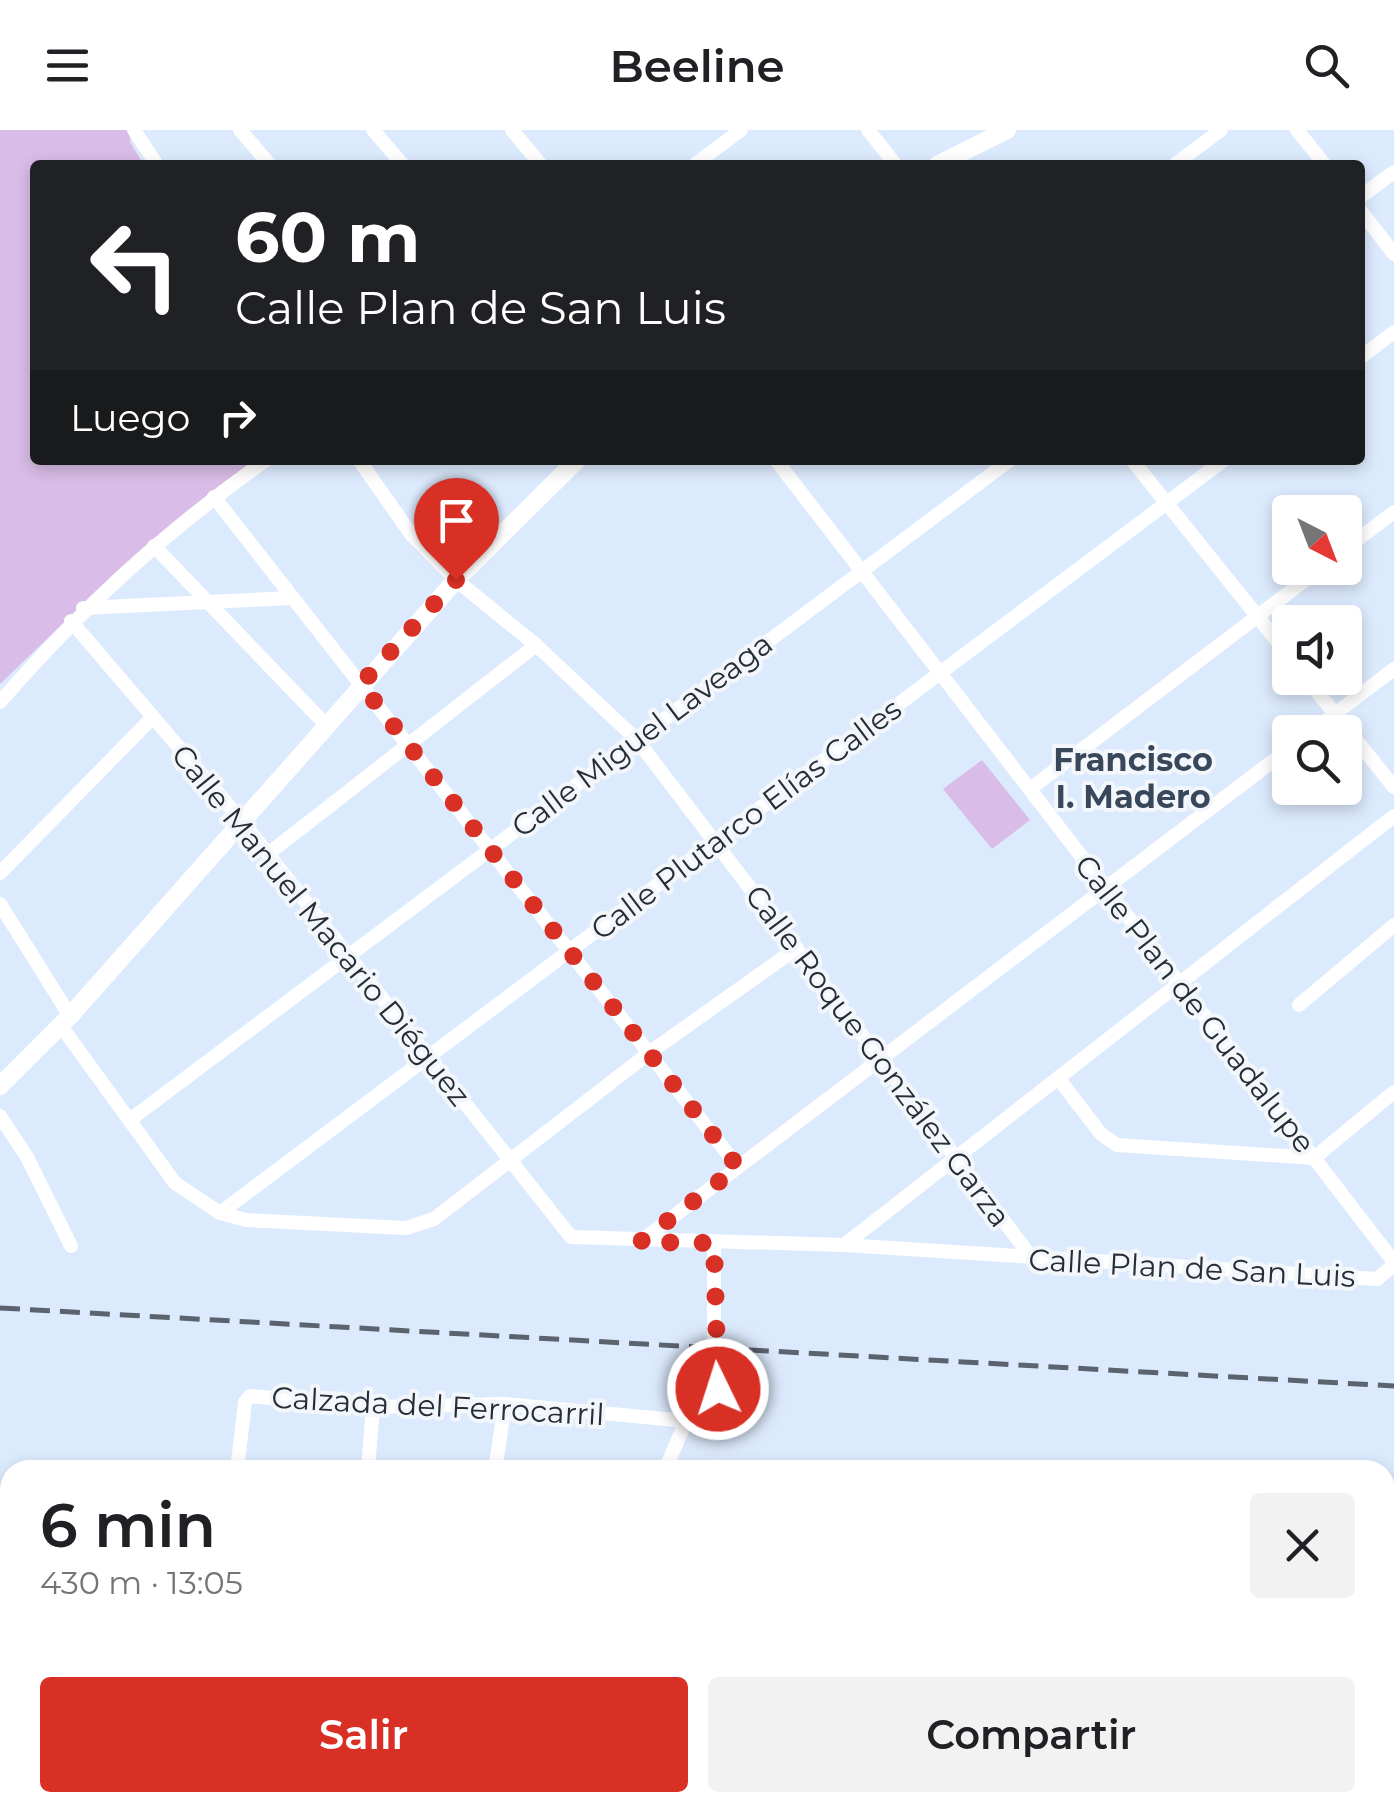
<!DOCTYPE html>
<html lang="es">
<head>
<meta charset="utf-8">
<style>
  :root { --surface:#fff; --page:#f2f2f2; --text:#202124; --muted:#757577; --accent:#d93025 }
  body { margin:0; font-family:Montserrat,sans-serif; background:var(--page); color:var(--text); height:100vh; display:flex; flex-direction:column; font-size:38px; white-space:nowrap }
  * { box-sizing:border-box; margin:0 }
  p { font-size:32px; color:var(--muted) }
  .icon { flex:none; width:55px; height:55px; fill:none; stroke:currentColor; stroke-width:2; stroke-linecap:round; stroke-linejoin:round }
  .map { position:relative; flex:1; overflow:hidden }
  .side { position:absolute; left:0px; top:1330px; width:1395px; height:352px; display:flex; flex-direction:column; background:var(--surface); border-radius:30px 30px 0 0; box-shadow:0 5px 15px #0003 }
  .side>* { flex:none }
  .top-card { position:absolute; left:30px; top:30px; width:1335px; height:305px; border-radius:10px; box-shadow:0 5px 15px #0003; background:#202124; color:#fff; overflow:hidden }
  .needle { width:65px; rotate:138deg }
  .fabs { position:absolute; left:1272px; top:365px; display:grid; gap:20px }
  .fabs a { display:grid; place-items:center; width:90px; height:90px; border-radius:10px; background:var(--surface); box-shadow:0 5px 15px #0003; font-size:50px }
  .pin { position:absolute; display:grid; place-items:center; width:85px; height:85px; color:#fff; margin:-102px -42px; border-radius:50% 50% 50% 0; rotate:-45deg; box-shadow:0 0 10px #0007 }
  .pin .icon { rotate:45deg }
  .me { position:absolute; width:110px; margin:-55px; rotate:356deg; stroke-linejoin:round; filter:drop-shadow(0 0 8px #0008) }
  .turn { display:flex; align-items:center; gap:35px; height:210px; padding:0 40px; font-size:45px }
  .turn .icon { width:130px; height:130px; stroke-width:2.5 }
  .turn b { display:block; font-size:70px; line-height:85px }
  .then { display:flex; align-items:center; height:95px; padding:0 40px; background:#0003; gap:20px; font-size:38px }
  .round { display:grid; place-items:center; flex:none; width:105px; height:105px; border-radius:10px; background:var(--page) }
  .summary { display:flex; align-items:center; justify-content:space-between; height:170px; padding:0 40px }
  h1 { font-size:60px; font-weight:600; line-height:75px }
  .primary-button { display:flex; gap:20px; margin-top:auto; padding:20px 40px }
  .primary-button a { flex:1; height:115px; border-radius:10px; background:var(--accent); color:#fff; font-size:40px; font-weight:600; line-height:115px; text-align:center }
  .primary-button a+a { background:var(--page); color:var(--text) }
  header { display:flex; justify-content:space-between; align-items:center; height:130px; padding:0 40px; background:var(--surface); font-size:45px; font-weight:600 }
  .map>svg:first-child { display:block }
</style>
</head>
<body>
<header><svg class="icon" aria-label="menu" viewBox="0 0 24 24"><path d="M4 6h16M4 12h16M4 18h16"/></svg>Beeline<svg class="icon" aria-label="search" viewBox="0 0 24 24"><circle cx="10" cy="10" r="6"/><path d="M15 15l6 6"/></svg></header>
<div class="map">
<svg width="1394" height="1681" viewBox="0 0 1394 1681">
  <rect width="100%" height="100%" fill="#dceafd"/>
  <g fill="#d9bce7">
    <polygon points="0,0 131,0 130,12 144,35 35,35 35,330 254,330 112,446 0,554"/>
    <polygon points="982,630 1030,690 992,719 943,659"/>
  </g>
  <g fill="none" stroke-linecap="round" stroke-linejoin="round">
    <g stroke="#fff" stroke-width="14">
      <polyline points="134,0 157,35"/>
      <polyline points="240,0 270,35"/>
      <polyline points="373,0 403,35"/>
      <polyline points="512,0 541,35"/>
      <polyline points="868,0 896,35"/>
      <polyline points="1297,0 1325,35"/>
      <polyline points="694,35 741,0"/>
      <polyline points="1174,35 1221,0"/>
      <polyline points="1360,67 1394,42"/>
      <polyline points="1360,80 1394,124"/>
      <polyline points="1360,228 1394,202"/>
      <polyline points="359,330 411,404 456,450 536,515 637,610 1032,1128"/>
      <polyline points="776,330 1394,1132"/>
      <polyline points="1132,330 1290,527"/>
      <polyline points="214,367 738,1037"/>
      <polyline points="154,416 326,595"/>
      <polyline points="1345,419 1394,382"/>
      <polyline points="83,478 293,468"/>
      <polyline points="71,491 241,690 571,1107 844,1115 1377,1149 1394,1135"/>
      <polyline points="1306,548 1394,657"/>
      <path d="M0,572C83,477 162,404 266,330"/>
      <polyline points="1311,602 1394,539"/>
      <polyline points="1030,659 1321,438"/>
      <polyline points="268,724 536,515"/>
      <polyline points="0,743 153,587"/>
      <polyline points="0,774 70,886"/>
      <polyline points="1299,875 1394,795"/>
      <polyline points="61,896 175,1053 220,1083 246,1090 406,1098 434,1089 649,923 797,818"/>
      <polyline points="1058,948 1101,1004 1117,1015 1314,1028 1394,962"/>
      <polyline points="0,986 27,1027 71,1116"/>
      <polyline points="131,989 1010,330"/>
      <polyline points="220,1083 1224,330"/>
      <polyline points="641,1111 1290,618"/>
      <polyline points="844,1115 1394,686"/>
      <polyline points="237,1340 245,1272 250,1266 373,1277 505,1274 686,1291"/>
      <polyline points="368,1340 373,1277"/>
      <polyline points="495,1340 505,1274"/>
      <polyline points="665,1340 686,1291 720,1253 714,1217 714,1113"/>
      <polyline points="273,1672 274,1681"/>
    </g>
    <g stroke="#fff" stroke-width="18">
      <polyline points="937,35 1007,0"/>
      <polyline points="0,956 70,886 456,450 577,330"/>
    </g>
    <g stroke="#8ac8e4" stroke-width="22">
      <polyline points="0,1600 10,1601"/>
      <polyline points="0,1627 10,1628"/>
      <polyline points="1385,1652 1394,1653"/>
      <polyline points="795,1672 950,1681"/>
      <polyline points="1209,1672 1350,1681"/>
    </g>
    <polyline stroke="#5a636e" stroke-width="5" stroke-dasharray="20 10" stroke-linecap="butt" points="0,1178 1394,1256"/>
  </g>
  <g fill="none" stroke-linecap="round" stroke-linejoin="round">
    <polyline stroke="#d93025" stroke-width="18" stroke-dasharray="0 32.4" points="456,450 361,554 738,1037 640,1112 714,1113 718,1259"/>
  </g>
  <g text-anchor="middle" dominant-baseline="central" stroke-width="8" stroke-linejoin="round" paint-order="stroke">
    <g font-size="30" fill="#262d35" stroke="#f3f6fb">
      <text transform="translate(642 605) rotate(-37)">Calle Miguel Laveaga</text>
      <text transform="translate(746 689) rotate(-37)">Calle Plutarco Elías Calles</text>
      <text transform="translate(321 795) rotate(51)">Calle Manuel Macario Diéguez</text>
      <text transform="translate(1195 874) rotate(52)">Calle Plan de Guadalupe</text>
      <text transform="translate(878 926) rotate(53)">Calle Roque González Garza</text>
      <text transform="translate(1192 1138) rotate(3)">Calle Plan de San Luis</text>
      <text transform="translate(438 1276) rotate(3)">Calzada del Ferrocarril</text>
    </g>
    <g font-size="32" font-weight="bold" fill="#39475a" stroke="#f3f6fb">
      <text x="1133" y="629">Francisco<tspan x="1133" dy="37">I. Madero</tspan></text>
    </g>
  </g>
</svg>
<div class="fabs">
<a><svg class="needle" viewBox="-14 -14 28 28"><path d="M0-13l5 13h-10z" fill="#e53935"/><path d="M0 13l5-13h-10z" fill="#757577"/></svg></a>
<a><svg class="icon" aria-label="sound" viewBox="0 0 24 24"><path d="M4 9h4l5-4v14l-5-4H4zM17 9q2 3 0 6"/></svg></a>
<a><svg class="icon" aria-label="search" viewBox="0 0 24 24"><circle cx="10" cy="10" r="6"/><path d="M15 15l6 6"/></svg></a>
</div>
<div class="pin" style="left:456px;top:450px;background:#d93025"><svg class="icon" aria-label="arrive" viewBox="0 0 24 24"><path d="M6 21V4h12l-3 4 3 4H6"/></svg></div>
<svg class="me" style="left:718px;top:1259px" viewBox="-20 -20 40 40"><circle r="17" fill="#d93025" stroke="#fff" stroke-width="3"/><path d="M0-11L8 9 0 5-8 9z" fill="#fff"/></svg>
<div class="top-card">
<div class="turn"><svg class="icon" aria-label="left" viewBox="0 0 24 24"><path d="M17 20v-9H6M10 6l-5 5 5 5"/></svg><div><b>60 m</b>Calle Plan de San Luis</div></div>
<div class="then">Luego<svg class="icon" aria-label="right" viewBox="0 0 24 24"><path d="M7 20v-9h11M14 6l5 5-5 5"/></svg></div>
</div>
<section class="side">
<div class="summary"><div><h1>6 min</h1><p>430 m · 13:05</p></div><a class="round"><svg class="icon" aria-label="close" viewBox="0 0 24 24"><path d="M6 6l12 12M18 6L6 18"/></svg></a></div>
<div class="primary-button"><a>Salir</a><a>Compartir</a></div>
</section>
</div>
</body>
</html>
